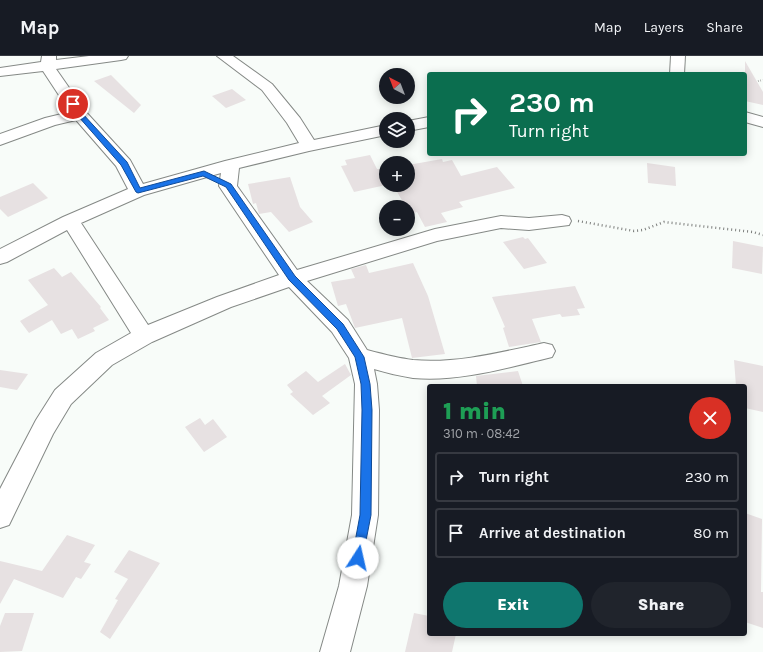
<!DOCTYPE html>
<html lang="en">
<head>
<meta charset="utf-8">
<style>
  :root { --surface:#171b24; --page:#20242c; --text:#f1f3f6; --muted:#9ea1a6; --line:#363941; --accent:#0f766e }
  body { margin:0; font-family:Karla,sans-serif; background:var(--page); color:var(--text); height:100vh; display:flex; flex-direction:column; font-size:15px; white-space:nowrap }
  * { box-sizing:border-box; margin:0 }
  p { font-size:13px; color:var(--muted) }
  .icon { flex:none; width:22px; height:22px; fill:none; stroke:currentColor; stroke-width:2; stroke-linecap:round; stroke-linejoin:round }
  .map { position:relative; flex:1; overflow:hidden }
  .panel { position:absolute; left:427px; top:328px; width:320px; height:252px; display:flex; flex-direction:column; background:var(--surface); border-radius:4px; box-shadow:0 2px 10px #0003 }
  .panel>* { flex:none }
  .banner { position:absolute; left:427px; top:16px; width:320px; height:84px; border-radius:4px; box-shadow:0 2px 10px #0003; background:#0b6e4f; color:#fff; overflow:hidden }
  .needle { width:26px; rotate:318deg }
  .tools { position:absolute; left:379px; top:12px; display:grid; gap:8px }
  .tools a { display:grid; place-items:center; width:36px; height:36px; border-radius:50%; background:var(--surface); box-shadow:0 2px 10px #0003; font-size:20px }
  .pin { position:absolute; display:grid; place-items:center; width:34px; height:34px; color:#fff; margin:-17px; border:2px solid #fff; border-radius:50%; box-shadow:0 1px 4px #0007 }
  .me { position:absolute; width:44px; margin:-22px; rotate:10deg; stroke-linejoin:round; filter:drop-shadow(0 0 3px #0008) }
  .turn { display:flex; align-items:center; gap:14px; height:84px; padding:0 16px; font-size:18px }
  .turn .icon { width:52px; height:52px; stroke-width:2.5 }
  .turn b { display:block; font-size:28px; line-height:34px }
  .round { display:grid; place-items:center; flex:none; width:42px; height:42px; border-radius:21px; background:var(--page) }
  .summary { display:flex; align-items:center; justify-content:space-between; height:68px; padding:0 16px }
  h1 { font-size:24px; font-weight:800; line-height:30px; color:#1e9e55 }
  .cta { display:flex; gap:8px; margin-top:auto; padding:8px 16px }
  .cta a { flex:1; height:46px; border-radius:24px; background:var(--accent); color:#fff; font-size:16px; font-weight:800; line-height:46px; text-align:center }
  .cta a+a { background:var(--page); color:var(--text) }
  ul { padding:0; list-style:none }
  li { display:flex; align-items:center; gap:12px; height:50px; margin:0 8px 6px; padding:0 8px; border:2px solid var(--line); border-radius:4px }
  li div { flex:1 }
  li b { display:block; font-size:15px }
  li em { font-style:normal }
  header { display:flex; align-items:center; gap:24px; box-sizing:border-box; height:56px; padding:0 20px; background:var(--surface); border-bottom:1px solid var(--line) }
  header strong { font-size:19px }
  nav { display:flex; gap:22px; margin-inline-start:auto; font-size:14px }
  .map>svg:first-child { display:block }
</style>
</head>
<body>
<header>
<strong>Map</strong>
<nav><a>Map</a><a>Layers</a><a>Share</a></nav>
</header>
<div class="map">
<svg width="763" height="596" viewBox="0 0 763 596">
  <rect width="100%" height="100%" fill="#f8fcf9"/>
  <g fill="#e7e1e2">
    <polygon points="745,5 763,36 763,49 745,45"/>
    <polygon points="111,19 141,49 134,57 94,25"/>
    <polygon points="232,33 246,44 226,52 212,40"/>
    <polygon points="370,99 377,113 386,113 386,129 354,136 341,110 347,109 345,104"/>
    <polygon points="442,103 443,106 452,104 461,120 497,111 515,132 459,146 463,151 441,157 447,166 425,171 417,156 411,158 408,151 406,151 393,129 408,129 408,109"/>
    <polygon points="647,107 675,111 676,130 648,127"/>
    <polygon points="290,121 300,151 313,166 289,176 271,156 259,158 256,147 253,148 248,128"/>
    <polygon points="33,127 48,142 8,161 0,153 0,141"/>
    <polygon points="523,181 525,183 528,182 547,207 524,213 503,186"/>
    <polygon points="733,185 763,191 762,218 732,212"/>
    <polygon points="413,207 428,240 445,298 412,302 402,262 355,272 346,248 338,250 331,226 355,222 351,213 366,209 369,217"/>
    <polygon points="54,212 62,221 71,216 101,251 100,252 109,264 93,272 95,275 78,283 72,273 61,278 52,264 29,277 20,265 48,249 28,224"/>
    <polygon points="575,230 585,252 577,253 580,259 562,261 560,258 532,263 541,286 509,291 503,272 505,271 492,241"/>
    <polygon points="734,304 763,310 763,356 745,352 745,330 736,330"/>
    <polygon points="345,308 351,319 322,340 330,347 313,359 290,338 293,336 287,329 306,315 318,326"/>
    <polygon points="0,314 28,318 17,334 0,331"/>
    <polygon points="518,315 523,330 477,330 476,320"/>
    <polygon points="200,362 205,369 213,363 227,381 204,396 185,371"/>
    <polygon points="745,457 762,463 761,536 763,536 763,572 745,566"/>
    <polygon points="67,479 95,489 84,506 91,508 81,523 76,521 63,542 14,523 0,548 0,505 42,515"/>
    <polygon points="129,494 160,507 110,583 100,576 118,544 115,543 128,523 114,516"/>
    <polygon points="5,557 34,557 22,595 0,596 0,570"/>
    <polygon points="414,557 429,560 429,578 456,578 452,596 405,596"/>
  </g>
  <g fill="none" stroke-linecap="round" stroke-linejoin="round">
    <defs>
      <g id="minor">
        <path d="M42,0H56V4L89,0H128L126,3L121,4L56,13L86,56L130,104L143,128L225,105L299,87L287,67L262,34L217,0H233L272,28L300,62L314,84L386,69V79L309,95L239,112L237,130L297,214L435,173L501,160L529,162L562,159L569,161L571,165L569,169L529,174L501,172L437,185L307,225L348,264L367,294C382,298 397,302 413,304C456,308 502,296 544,287L552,289L555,295L552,301L544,303C502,313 457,326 413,322C400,320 387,317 374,313L377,328L379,354L378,459L367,530L350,596H320L339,530L352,459L355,328L349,302L332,276L289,231L231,251L152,286L112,309L71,348L53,378L9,469L0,472V433L36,364L55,334L96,297L131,277L67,174L7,206L0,208V193L63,161L128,133L116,110L76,64L55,69L0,89V78L45,62L70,56L43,15L0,20V12L41,6ZM221,117L219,130L279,219L217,241L148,269L81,167L144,139Z"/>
        <polygon points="671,0 685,0 684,18 670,18"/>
        <polygon points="745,56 763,61 763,71 745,66"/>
        <polygon points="429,61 429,71 408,75 408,65"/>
      </g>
    </defs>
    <use href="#minor" stroke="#858986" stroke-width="2"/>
    <polyline stroke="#7d7f7d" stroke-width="2" stroke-dasharray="0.5 2" stroke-linecap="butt" points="758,25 763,24"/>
    <polyline stroke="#7d7f7d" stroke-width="2.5" stroke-dasharray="1 3" stroke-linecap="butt" points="578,165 634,175 643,174 664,166 753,176 763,179"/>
    <use href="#minor" fill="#fff" fill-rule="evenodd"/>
  </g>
  <polygon fill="#1a73e8" stroke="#114b97" points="70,47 75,47 82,57 127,106 140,132 204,115 231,128 295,220 343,268 364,301 370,328 372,354 371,459 362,505 358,507 354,505 352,502 360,459 362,354 361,328 355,301 337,273 289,224 226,131 203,120 138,137 136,136 121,109 78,60 70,48"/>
</svg>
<div class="tools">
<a><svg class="needle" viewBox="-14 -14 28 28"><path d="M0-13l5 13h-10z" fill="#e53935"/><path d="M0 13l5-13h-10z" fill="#9ea1a6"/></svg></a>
<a><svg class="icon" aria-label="layers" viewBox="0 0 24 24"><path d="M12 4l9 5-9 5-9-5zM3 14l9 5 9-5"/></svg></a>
<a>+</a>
<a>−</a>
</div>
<div class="pin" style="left:73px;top:48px;background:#d93025"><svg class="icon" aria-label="arrive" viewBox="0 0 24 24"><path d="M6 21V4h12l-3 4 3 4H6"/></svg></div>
<svg class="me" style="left:358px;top:502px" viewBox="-20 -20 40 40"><circle r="19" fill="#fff"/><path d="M0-13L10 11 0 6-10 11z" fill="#1a73e8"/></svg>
<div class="banner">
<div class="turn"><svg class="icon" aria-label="right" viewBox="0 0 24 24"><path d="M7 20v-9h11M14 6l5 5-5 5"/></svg><div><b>230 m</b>Turn right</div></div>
</div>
<section class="panel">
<div class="summary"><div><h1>1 min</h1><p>310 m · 08:42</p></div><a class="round" style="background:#d93025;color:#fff"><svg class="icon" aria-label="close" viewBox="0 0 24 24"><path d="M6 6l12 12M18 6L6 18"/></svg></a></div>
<ul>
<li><svg class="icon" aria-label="right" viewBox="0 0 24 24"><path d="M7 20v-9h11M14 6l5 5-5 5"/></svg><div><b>Turn right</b></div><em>230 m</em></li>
<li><svg class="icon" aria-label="arrive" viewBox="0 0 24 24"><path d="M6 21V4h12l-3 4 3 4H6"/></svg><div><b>Arrive at destination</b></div><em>80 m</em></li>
</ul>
<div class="cta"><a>Exit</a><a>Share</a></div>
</section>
</div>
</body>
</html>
